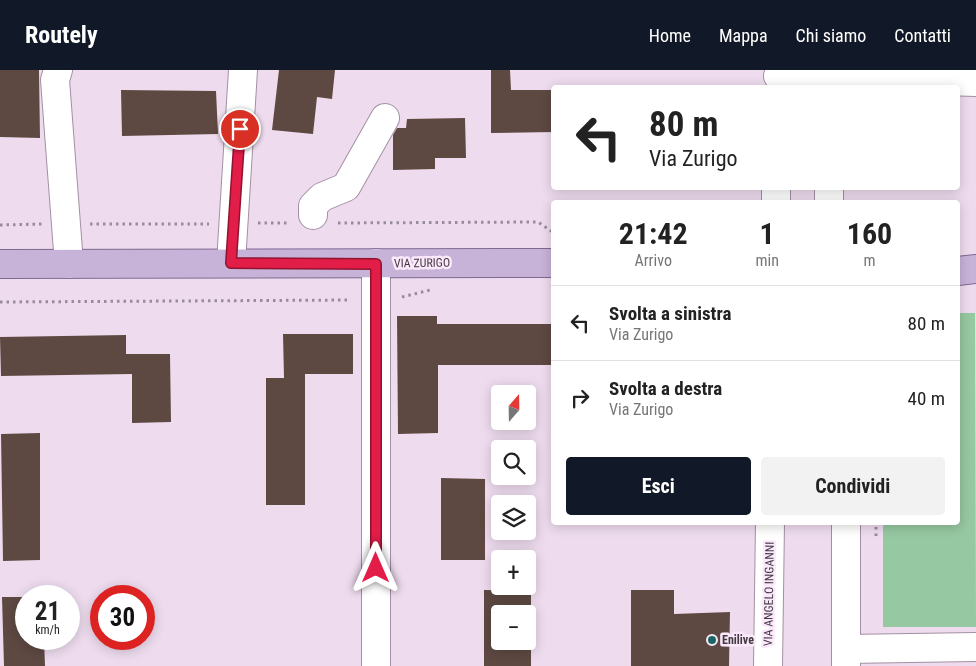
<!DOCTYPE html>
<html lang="it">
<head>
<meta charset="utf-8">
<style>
  :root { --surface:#fff; --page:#f2f2f2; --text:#222; --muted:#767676; --line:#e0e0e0; --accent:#111827 }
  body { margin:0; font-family:"Roboto Condensed",sans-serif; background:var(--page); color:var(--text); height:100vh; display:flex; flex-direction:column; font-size:19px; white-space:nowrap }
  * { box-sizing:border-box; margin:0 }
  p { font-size:16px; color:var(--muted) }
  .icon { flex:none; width:28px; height:28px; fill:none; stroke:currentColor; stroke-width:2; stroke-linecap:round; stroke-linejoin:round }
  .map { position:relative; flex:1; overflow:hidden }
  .drawer { position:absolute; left:551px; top:130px; width:409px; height:325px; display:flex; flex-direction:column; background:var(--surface); border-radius:5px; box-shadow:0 2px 12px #0003 }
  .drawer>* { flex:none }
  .top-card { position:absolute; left:551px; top:15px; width:409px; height:105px; border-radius:5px; box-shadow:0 2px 12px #0003; background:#fff; color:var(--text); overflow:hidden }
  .needle { width:32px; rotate:20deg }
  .tools { position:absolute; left:491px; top:315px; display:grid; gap:10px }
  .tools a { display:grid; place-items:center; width:45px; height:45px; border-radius:5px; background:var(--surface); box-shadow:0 2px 12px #0003; font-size:25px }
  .speed { position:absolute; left:15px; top:515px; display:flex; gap:10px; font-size:25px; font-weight:700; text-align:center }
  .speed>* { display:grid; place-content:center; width:65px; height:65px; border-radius:50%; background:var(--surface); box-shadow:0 2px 12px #0003; line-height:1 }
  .speed small { font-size:12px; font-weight:400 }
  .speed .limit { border:8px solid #d22; background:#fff; color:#111 }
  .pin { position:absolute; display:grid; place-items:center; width:42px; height:42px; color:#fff; margin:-21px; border:2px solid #fff; border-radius:50%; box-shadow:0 1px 5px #0007 }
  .me { position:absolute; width:55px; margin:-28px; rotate:0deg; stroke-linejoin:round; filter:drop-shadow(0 0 4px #0008) }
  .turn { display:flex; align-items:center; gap:18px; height:105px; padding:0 15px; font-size:22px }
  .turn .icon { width:65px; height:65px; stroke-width:2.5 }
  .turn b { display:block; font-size:35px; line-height:42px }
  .eta { display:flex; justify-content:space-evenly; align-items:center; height:85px; text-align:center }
  .eta b { font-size:30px; font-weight:700; line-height:35px }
  .cta { display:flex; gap:10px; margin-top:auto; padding:10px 15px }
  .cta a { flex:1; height:58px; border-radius:5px; background:var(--accent); color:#fff; font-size:20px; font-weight:700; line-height:58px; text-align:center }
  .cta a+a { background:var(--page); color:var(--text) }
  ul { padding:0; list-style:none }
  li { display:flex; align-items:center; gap:15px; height:75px; padding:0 15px; border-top:1px solid var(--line) }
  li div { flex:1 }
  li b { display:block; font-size:19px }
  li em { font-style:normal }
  header { display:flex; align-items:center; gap:30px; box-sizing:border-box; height:70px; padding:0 25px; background:var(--accent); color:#fff }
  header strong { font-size:24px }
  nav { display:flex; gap:28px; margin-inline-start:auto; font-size:18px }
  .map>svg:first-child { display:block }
</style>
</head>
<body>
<header>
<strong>Routely</strong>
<nav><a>Home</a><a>Mappa</a><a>Chi siamo</a><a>Contatti</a></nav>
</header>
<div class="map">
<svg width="976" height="596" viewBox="0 0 976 596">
  <rect width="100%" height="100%" fill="#eedcee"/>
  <polygon fill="#96c8a1" points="958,243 975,243 976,557 883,557 883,453 958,452"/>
  <g fill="#5e4942" fill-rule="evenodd">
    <polygon points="0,0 39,0 40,68 0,67"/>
    <polygon points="279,0 335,0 332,29 317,27 313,64 272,60"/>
    <polygon points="491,0 510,0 511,20 554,20 554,62 491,63"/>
    <polygon points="121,20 216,21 218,64 122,66"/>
    <polygon points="465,48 466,88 435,88 435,99 393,100 393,65 397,58 406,58 407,49"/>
    <polygon points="397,246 437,246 437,254 554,254 554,295 438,295 438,363 398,364"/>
    <polygon points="283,264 353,264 353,304 305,304 305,435 266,435 266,308 284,308"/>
    <polygon points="126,265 126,284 170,284 171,352 132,353 132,304 1,306 0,267"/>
    <polygon points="40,363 40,490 3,491 1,364"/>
    <polygon points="441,408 485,409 485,490 441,490"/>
    <path d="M484,520L531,521V596H484ZM500,544H528V571H500Z"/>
    <polygon points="631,520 674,520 674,544 730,542 729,596 631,596"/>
    <polygon points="2,527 26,527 26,569 44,569 45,596 4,596"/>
  </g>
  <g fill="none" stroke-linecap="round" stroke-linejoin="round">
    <defs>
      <g id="minor">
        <polyline points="58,0 55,10 69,194"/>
        <polyline points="778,6 976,12"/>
        <polyline points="829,118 829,132"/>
        <polyline points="776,132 776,118"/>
        <polyline points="313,145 313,136 322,127 346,117 385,48"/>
        <polyline points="231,193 243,0"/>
        <polyline points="846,579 976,577"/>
        <polyline points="376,596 376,193"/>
        <polyline points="768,596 770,452"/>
        <polyline points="846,596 846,452"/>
      </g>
      <g id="major">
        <polyline points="0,194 554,193"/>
        <polyline points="958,201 976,199"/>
      </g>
    </defs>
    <use href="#minor" stroke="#a291a2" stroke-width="30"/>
    <use href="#major" stroke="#816892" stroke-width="30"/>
    <g stroke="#998c99" stroke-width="3" stroke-dasharray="2.5 4" stroke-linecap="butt">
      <polyline points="258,153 289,153"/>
      <polyline points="338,153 538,152 554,163"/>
      <polyline points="90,154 209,154"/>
      <polyline points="0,155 42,154"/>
      <polyline points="402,227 430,220"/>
      <polyline points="0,232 351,230"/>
      <polyline points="876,466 876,452"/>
    </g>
    <use href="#minor" stroke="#fff" stroke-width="28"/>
    <use href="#major" stroke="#c8b3d8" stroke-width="28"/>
  </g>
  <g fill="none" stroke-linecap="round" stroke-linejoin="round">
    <defs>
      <polyline id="route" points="240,59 231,193 376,194 376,498"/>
    </defs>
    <use href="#route" stroke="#92132f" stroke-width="12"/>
    <use href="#route" stroke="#e11d48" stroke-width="9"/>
  </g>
  <circle fill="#196763" stroke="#fbe9fb" stroke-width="2" cx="712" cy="570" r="5"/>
  <g text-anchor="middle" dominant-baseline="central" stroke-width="5" stroke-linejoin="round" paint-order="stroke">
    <g font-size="12" fill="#413a41" stroke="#fbe9fb">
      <text transform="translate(422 193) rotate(-1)">VIA ZURIGO</text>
      <text transform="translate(769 524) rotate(-89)">VIA ANGELO INGANNI</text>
    </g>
    <g font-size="12" font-weight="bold" fill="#413a41" stroke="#fbe9fb" text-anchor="start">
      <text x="722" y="570">Enilive</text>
    </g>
  </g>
</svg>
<div class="tools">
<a><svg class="needle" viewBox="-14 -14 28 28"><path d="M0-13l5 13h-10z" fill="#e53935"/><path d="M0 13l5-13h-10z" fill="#767676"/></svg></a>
<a><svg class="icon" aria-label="search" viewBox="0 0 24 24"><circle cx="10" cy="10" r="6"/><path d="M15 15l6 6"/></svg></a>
<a><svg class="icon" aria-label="layers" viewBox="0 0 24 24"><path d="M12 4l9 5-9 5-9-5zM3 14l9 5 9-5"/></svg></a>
<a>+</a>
<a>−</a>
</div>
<div class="speed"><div>21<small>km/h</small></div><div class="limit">30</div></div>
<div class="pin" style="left:240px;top:59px;background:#d93025"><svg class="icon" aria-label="arrive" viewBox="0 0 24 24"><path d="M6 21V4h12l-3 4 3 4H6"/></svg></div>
<svg class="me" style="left:376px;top:498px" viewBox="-20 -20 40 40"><path d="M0-17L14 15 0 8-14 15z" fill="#e11d48" stroke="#fff" stroke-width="4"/></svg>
<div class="top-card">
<div class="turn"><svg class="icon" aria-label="left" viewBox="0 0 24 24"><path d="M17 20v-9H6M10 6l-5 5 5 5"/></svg><div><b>80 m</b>Via Zurigo</div></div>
</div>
<section class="drawer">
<div class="eta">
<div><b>21:42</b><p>Arrivo</p></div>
<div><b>1</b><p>min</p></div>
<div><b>160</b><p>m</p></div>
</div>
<ul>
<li><svg class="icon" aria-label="left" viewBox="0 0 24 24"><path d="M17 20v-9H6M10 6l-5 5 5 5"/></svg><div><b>Svolta a sinistra</b><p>Via Zurigo</p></div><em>80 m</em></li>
<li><svg class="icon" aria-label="right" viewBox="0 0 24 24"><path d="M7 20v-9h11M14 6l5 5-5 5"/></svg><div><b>Svolta a destra</b><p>Via Zurigo</p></div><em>40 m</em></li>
</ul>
<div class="cta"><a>Esci</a><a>Condividi</a></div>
</section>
</div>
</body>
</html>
